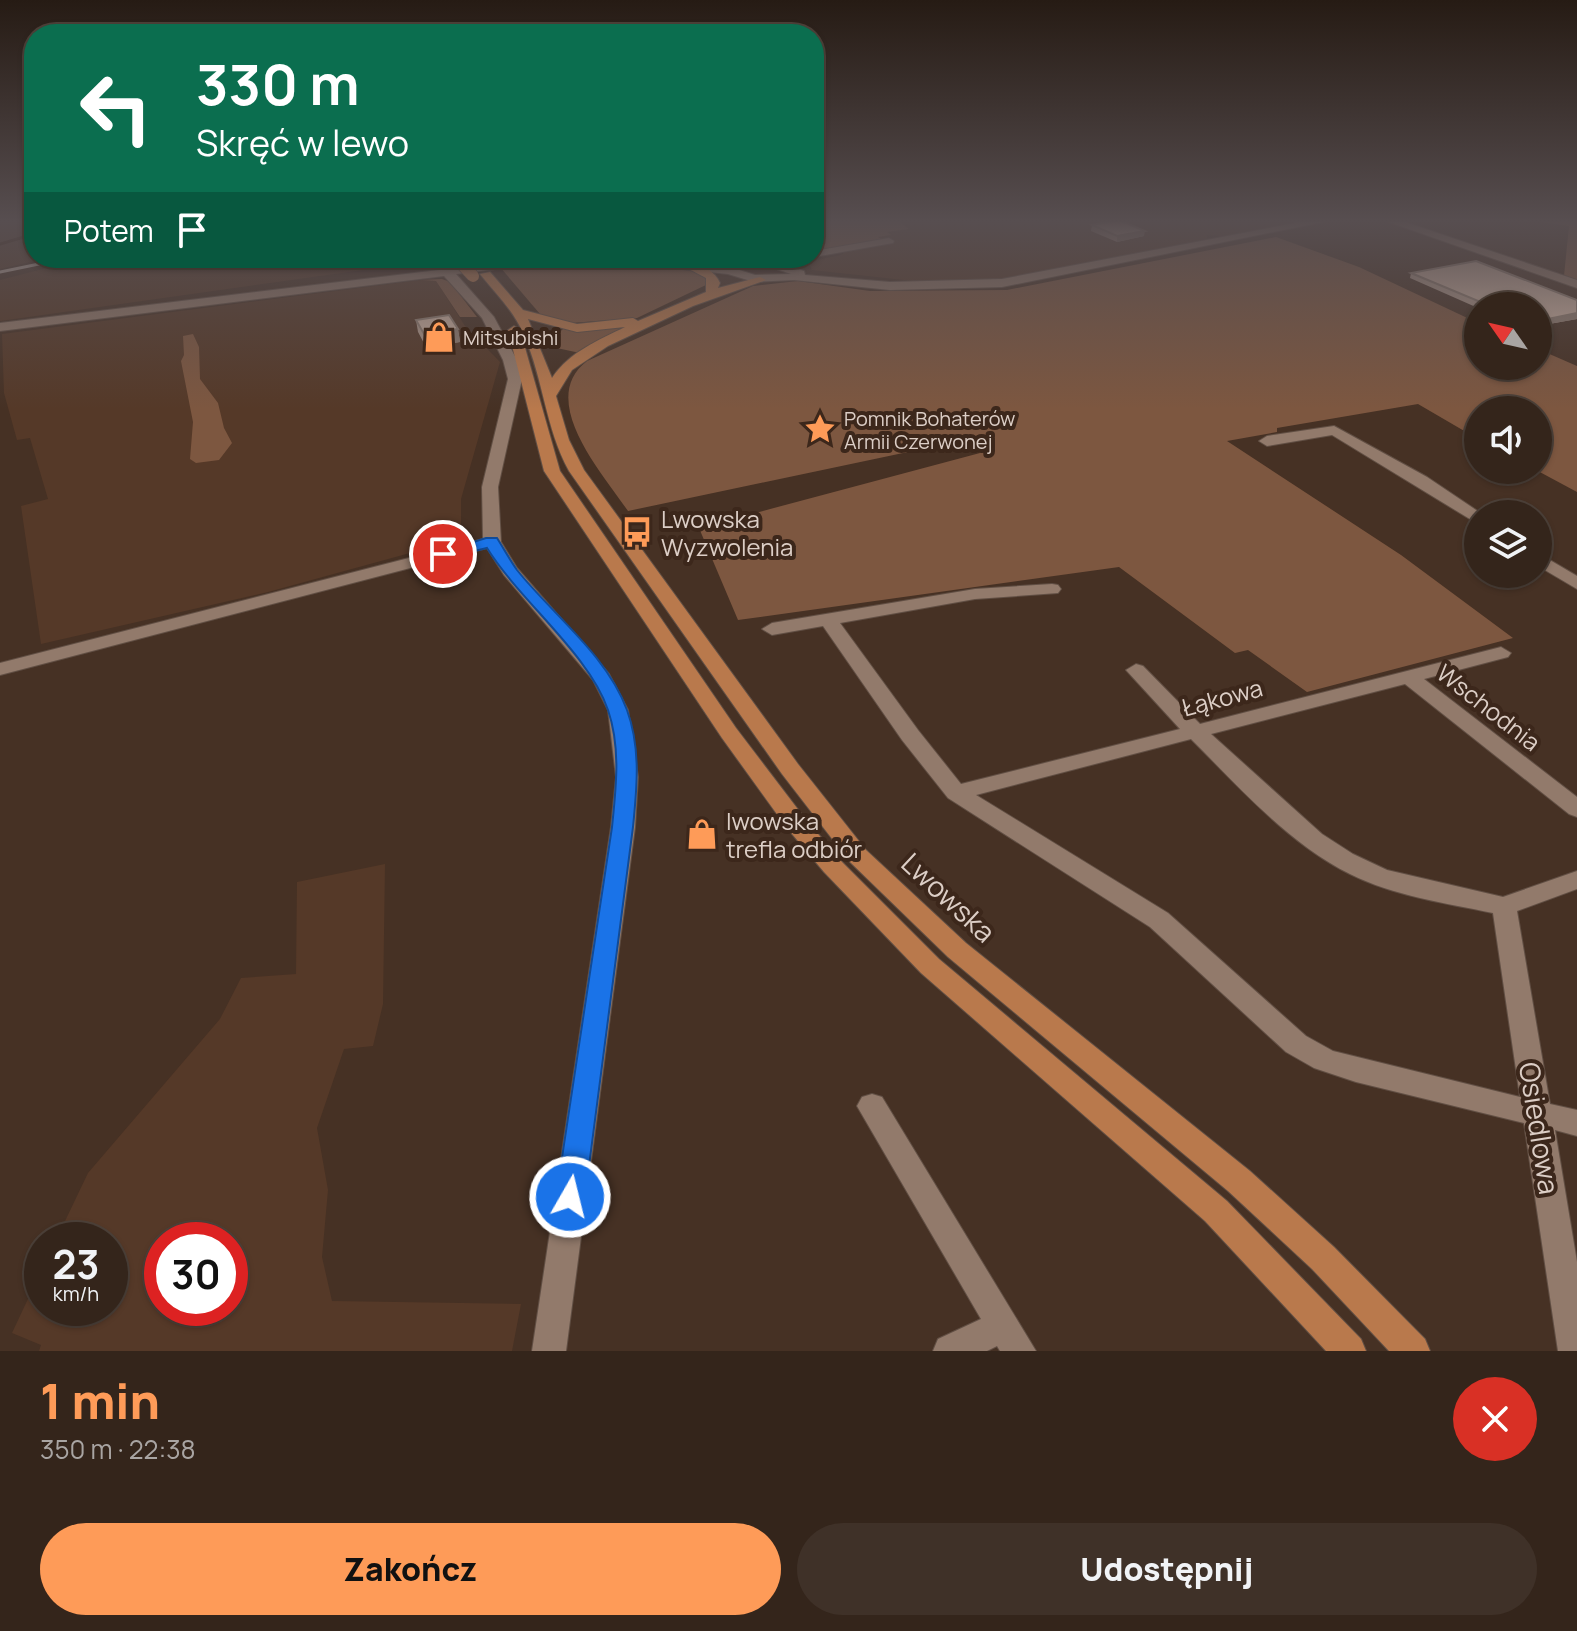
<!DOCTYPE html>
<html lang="pl">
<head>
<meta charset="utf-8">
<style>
  :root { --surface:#34251b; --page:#3f3128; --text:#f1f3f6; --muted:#a9a5a3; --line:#4e423a; --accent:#fe9b58 }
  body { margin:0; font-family:Manrope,sans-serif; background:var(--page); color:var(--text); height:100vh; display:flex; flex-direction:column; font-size:30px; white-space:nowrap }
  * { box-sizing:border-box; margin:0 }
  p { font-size:26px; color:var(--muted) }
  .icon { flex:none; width:44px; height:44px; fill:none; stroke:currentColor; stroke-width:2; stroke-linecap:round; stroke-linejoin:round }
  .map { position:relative; height:1351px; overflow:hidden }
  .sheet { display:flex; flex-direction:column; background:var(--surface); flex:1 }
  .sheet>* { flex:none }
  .guide { position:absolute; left:24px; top:24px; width:800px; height:244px; border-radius:32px; box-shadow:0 2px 6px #0004,0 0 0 2px var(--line); background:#0b6e4f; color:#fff; overflow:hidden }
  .needle { width:52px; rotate:304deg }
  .buttons { position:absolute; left:1464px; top:292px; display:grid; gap:16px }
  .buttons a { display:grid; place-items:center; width:88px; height:88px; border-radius:50%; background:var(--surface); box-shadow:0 2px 6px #0004,0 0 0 2px var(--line); font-size:40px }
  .speed { position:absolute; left:24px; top:1222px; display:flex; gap:16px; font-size:40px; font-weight:700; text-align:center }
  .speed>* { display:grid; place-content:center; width:104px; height:104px; border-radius:50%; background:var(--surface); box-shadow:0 2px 6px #0004,0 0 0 2px var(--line); line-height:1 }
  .speed small { font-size:20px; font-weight:400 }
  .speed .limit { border:12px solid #d22; background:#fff; color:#111 }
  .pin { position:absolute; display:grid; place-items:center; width:68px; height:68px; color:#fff; margin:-34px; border:4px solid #fff; border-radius:50%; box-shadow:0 2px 8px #0007 }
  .me { position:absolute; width:88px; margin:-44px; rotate:8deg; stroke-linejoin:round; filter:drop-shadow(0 0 6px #0008) }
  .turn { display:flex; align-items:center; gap:28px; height:168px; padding:0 40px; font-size:36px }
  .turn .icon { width:104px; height:104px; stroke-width:2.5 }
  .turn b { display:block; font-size:56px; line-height:68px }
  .then { display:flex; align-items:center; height:76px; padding:0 40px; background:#0003; gap:16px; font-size:30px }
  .round { display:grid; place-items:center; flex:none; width:84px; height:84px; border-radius:42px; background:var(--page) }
  .headline { display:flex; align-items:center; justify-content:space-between; height:136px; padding:0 40px }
  h1 { font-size:48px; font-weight:800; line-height:60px; color:var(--accent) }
  .primary-button { display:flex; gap:16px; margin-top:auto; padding:16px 40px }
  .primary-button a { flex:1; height:92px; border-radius:48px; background:var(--accent); color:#111; font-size:32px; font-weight:800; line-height:92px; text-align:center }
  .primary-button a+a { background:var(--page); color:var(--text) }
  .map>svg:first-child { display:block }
</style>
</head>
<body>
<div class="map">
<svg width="1577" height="1351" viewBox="0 0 1577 1351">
  <rect width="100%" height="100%" fill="#463124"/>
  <g fill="#553928" fill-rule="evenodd">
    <polygon points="0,220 34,220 34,258 47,258 0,269"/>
    <polygon points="821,220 1316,220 1233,237 1207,235 1207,239 1089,264 996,280 913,281 812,270 808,262 841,255 860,242"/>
    <polygon points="86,258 410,258 413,263 0,321 0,280"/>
    <polygon points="421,280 436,281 465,326 500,362 461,499 461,539 268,592 41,644 21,506 48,499 30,438 17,440 4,393 2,334"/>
    <path d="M385,864L383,1004L373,1046L344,1049L317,1128L328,1190L322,1257L332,1301L521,1304L512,1351H39L41,1345L12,1333L42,1269V1308H110V1240H56L88,1173L220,1019L241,978L296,974L297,882ZM230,1240V1308H162V1240Z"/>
  </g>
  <g fill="#7d5740">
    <polygon points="814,220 897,220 909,229 887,232 891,235 878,237 881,239 823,250 814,245"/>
    <polygon points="1528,220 1577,220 1577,280 1564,276 1569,226"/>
    <path d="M1276,237L1359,267L1478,323V366H1538V349L1577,366V492L1536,470L1538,410H1478V439L1418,404L1277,428V432L1227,441L1401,555L1513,638L1307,692L1248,650L1235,653L1119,567L738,620L699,528L980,453L966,441H960L628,511C603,474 536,400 587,361L753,286L798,281L870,291L1007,290Z"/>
    <polygon points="620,263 693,271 707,279 708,284 637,318 571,323 540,314 500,267"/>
    <polygon points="442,279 450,282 477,317 460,317 436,281 421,280"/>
    <polygon points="637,323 580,353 552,347 554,342 550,341 563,329 607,329"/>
    <polygon points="193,334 199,347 200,379 218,403 224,428 232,443 219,460 196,463 190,459 193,422 181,361 184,355 183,336"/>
  </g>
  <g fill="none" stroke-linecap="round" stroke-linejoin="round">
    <polyline stroke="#2e1100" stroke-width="3" points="0,244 34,234"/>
    <defs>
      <g id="minor">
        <path d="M1311,220H1333L1002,287L890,290L794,280L754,282L728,274L645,265L544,263L456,274L494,317L517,360L522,379L498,487L501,542L517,568L609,674L628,710L638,777L635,827L566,1351H532L611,827L616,777L608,710L593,680L504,575L487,548L0,675V663L483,539L482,487L508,379L503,360L482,318L444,276L0,331V323L439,270L434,264L440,261L450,268L533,258L645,259L721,267L726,262L772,261L804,271L805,275L890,282L1002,279ZM771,267L791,274L755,275L733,268Z"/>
        <polygon points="1383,220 1399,220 1577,280 1577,288"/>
        <polygon points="889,238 894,241 893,243 814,257 814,251"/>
        <polygon points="1334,426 1427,477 1482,514 1478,514 1478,524 1332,435 1267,446 1259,441 1267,436"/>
        <polygon points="1538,553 1577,576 1577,589 1538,566"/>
        <path d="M1052,584L1058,585L1061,589L1058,593L975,599L840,623L918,730L961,784L1180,729L1126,670L1136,664L1143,666L1200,724L1501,647L1511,653L1508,657L1424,679L1577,797V817L1569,814L1405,684L1211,734L1322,834L1353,854L1387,870L1503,897L1577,871V889L1517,911L1550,1104L1577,1110V1136L1555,1130L1577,1262V1351H1558L1524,1123L1356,1082L1314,1068L1286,1052L1150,927L948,798L902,740L823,626L772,635L762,629L772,623L975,589ZM1191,739C1239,787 1289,844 1350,874C1394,896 1445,903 1493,913L1520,1097L1333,1051L1306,1036L1168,913L976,795Z"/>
        <polygon points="872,1094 882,1097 1036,1351 1000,1351 997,1346 987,1351 933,1351 938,1339 981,1319 857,1106 862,1097"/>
      </g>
      <g id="major">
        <polygon points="428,258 440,258 446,264 436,266"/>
        <path d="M687,264C700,262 715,271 720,283L718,288L760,277L766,280L693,306L608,346L572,370L556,396L569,440L584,470L798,764L866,850L966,943L1250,1171L1334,1247L1425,1339L1430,1351H1389L1312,1269L1228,1191L948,957L850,862L782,774L569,471C545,427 544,381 524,335C514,311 496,294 480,274L490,272L523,310L577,324L633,318L638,321L706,292V278L687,268ZM528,319L577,332L625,327C599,340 569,352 552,378Z"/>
        <polygon points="514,326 520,330 560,471 736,728 803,816 840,860 939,959 1227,1201 1361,1339 1366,1351 1326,1351 1205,1221 921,973 824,872 787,828 722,738 544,471 508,330"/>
      </g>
    </defs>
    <use href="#minor" stroke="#614f44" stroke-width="2"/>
    <use href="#major" stroke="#614f44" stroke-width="2"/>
    <use href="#minor" fill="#927a6b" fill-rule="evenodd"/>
    <use href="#major" fill="#b9794c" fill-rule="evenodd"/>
    <polyline stroke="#c2b3aa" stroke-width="3" points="0,272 68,258"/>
    <defs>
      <polyline id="major-bridge" points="456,258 473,276"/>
    </defs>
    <use href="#major-bridge" stroke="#614f44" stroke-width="13" stroke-linecap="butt"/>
    <use href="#major-bridge" stroke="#b9794c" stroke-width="12"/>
  </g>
  <g fill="#af998b">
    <polygon points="1092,225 1144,236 1117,242 1091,231"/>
    <polygon points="1411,273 1577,300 1577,319 1538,326 1538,306 1478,306 1478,308 1410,278"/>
    <polygon points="416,320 458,329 460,342 426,347 418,332"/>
  </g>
  <g fill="#8f7d71">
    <polygon points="1145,231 1144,236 1117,242 1117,236"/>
    <polygon points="1577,313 1577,319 1538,326 1538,321"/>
    <polygon points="458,329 460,342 426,347 424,334"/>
  </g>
  <g fill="#ccb2a2" stroke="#8f7d71" stroke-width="2">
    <polygon points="1119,220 1145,231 1117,236 1092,225"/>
    <polygon points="1476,261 1577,300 1577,313 1538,321 1538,306 1490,306 1411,273"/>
    <polygon points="449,315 458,329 424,334 416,320"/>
  </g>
  <linearGradient id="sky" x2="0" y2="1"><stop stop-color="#261b14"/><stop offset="0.54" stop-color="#574e50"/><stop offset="1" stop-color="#574e50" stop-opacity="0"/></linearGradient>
  <rect width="1577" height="409" fill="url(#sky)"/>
  <path fill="#1a73e8" stroke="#114b97" stroke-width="2" d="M486,538H497C504,549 510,560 517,570C553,615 607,655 627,710C641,748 637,788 633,827L585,1197L580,1206L570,1210L560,1206L556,1197L612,827C616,788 621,748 608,710C589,654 520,601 487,548L443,559L435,554Z"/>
  <defs>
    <symbol id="shop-bare" viewBox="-9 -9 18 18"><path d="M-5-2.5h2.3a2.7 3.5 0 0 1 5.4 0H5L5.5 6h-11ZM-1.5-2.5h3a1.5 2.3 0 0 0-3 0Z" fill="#fe9b58" stroke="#3c271b" stroke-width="2.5" paint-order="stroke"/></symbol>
    <symbol id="sight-bare" viewBox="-9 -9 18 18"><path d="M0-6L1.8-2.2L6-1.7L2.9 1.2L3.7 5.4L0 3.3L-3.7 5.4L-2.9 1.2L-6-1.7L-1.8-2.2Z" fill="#fe9b58" stroke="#3c271b" stroke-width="2.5" paint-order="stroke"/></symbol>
    <symbol id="bus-bare" viewBox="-9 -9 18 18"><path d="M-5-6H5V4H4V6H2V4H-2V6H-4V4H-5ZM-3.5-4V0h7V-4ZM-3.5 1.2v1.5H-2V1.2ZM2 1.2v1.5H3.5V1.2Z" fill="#fe9b58" stroke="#3c271b" stroke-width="2.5" paint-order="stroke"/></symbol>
  </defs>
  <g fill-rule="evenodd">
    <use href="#shop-bare" x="417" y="315" width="44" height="44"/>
    <use href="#sight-bare" x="798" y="407" width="44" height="44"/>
    <use href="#bus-bare" x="615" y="510" width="44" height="44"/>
    <use href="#shop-bare" x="680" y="812" width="44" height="44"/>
  </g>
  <g text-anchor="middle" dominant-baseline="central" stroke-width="8" stroke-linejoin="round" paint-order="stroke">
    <g font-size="20" fill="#dccec6" stroke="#3c271b" text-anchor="start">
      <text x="463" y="337">Mitsubishi</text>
      <text x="844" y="418">Pomnik Bohaterów<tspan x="844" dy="23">Armii Czerwonej</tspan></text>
    </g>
    <g font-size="24" fill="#dccec6" stroke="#3c271b" text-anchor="start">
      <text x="661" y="518">Lwowska<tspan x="661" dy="28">Wyzwolenia</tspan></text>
      <text x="726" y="820">lwowska<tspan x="726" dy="28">trefla odbiór</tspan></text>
    </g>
    <g font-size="24" fill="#dccec6" stroke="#3c271b">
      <text transform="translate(1222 697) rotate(-15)">Łąkowa</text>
      <text transform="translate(1489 707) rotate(38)">Wschodnia</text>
    </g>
    <g font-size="28" fill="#dccec6" stroke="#3c271b">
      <text transform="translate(949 897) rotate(43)">Lwowska</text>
      <text transform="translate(1540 1128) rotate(81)">Osiedlowa</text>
    </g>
  </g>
</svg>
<div class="buttons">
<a><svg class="needle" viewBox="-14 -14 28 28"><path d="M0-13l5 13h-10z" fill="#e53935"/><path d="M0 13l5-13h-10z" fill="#a9a5a3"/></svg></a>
<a><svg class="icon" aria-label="sound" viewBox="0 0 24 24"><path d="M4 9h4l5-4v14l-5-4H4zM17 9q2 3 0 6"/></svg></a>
<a><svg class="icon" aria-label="layers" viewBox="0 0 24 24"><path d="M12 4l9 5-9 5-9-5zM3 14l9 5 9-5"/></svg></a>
</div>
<div class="speed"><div>23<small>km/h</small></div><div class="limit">30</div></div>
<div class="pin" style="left:443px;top:554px;background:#d93025"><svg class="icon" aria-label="arrive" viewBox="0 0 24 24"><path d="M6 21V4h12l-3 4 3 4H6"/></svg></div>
<svg class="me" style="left:570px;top:1197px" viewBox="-20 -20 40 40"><circle r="17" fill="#1a73e8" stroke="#fff" stroke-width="3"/><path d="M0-11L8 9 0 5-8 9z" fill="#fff"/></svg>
<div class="guide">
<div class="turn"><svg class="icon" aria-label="left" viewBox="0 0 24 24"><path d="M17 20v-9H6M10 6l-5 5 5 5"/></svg><div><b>330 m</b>Skręć w lewo</div></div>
<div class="then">Potem<svg class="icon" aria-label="arrive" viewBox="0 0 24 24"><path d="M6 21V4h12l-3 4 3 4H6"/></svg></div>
</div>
</div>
<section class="sheet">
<div class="headline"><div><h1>1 min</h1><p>350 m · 22:38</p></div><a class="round" style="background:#d93025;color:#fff"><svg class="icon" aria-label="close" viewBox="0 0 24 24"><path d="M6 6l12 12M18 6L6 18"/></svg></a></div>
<div class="primary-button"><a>Zakończ</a><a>Udostępnij</a></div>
</section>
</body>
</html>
